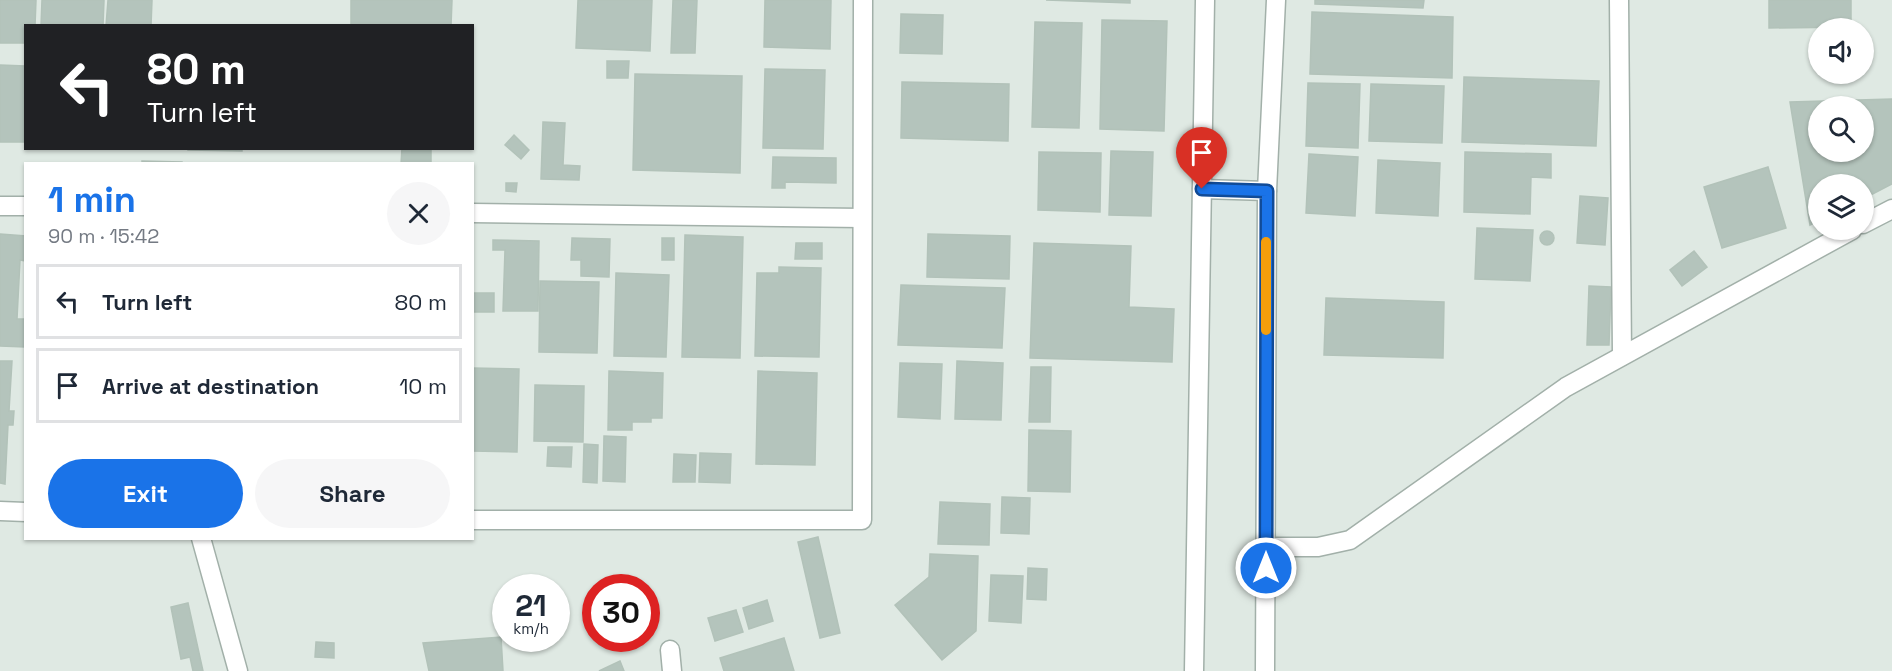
<!DOCTYPE html>
<html lang="en">
<head>
<meta charset="utf-8">
<style>
  :root { --surface:#fff; --page:#f6f6f7; --text:#1f2937; --muted:#747a83; --line:#e0e1e3; --accent:#1a73e8 }
  body { margin:0; font-family:"Space Grotesk",sans-serif; background:var(--page); color:var(--text); height:100vh; display:flex; flex-direction:column; font-size:22px; white-space:nowrap }
  * { box-sizing:border-box; margin:0 }
  p { font-size:20px; color:var(--muted) }
  .icon { flex:none; width:33px; height:33px; fill:none; stroke:currentColor; stroke-width:2; stroke-linecap:round; stroke-linejoin:round }
  .map { position:relative; flex:1; overflow:hidden }
  .side { position:absolute; left:24px; top:162px; width:450px; height:378px; display:flex; flex-direction:column; background:var(--surface); border-radius:0px; box-shadow:0 2px 4px #0004 }
  .side>* { flex:none }
  .guide { position:absolute; left:24px; top:24px; width:450px; height:126px; border-radius:0px; box-shadow:0 2px 4px #0004; background:#202124; color:#fff; overflow:hidden }
  .buttons { position:absolute; left:1808px; top:18px; display:grid; gap:12px }
  .buttons a { display:grid; place-items:center; width:66px; height:66px; border-radius:50%; background:var(--surface); box-shadow:0 2px 4px #0004; font-size:30px }
  .speed { position:absolute; left:492px; top:574px; display:flex; gap:12px; font-size:30px; font-weight:700; text-align:center }
  .speed>* { display:grid; place-content:center; width:78px; height:78px; border-radius:50%; background:var(--surface); box-shadow:0 2px 4px #0004; line-height:1 }
  .speed small { font-size:15px; font-weight:400 }
  .speed .limit { border:9px solid #d22; background:#fff; color:#111 }
  .pin { position:absolute; display:grid; place-items:center; width:51px; height:51px; color:#fff; margin:-62px -26px; border-radius:50% 50% 50% 0; rotate:-45deg; box-shadow:0 0 6px #0007 }
  .pin .icon { rotate:45deg }
  .me { position:absolute; width:66px; margin:-33px; rotate:0deg; stroke-linejoin:round; filter:drop-shadow(0 0 4px #0008) }
  .turn { display:flex; align-items:center; gap:21px; height:126px; padding:0 24px; font-size:27px }
  .turn .icon { width:78px; height:78px; stroke-width:2.5 }
  .turn b { display:block; font-size:42px; line-height:51px }
  .round { display:grid; place-items:center; flex:none; width:63px; height:63px; border-radius:32px; background:var(--page) }
  .overview { display:flex; align-items:center; justify-content:space-between; height:102px; padding:0 24px }
  h1 { font-size:36px; font-weight:700; line-height:45px; color:var(--accent) }
  .primary-button { display:flex; gap:12px; margin-top:auto; padding:12px 24px }
  .primary-button a { flex:1; height:69px; border-radius:36px; background:var(--accent); color:#fff; font-size:24px; font-weight:700; line-height:69px; text-align:center }
  .primary-button a+a { background:var(--page); color:var(--text) }
  ul { padding:0; list-style:none }
  li { display:flex; align-items:center; gap:18px; height:75px; margin:0 12px 9px; padding:0 12px; border:3px solid var(--line); border-radius:0px }
  li div { flex:1 }
  li b { display:block; font-size:22px }
  li em { font-style:normal }
  .map>svg:first-child { display:block }
</style>
</head>
<body>
<div class="map">
<svg width="1892" height="671" viewBox="0 0 1892 671">
  <rect width="100%" height="100%" fill="#dfe9e3"/>
  <g fill="#b4c4bc" stroke="#b2c2b9" stroke-width="1.5" fill-rule="evenodd">
    <polygon points="0,0 36,0 35,26 26,26 26,43 0,43"/>
    <polygon points="42,0 104,0 103,26 41,26"/>
    <polygon points="108,0 152,0 151,26 106,26"/>
    <polygon points="351,0 452,0 451,26 351,26"/>
    <polygon points="578,0 652,0 650,51 576,48"/>
    <polygon points="673,0 697,0 695,53 671,53"/>
    <polygon points="765,0 831,0 830,49 764,47"/>
    <polygon points="1046,0 1130,0 1130,3"/>
    <polygon points="1315,0 1424,0 1423,8 1315,4"/>
    <polygon points="1769,0 1851,0 1851,27 1769,28"/>
    <polygon points="1312,12 1453,17 1452,78 1310,74"/>
    <polygon points="901,14 943,15 942,54 900,53"/>
    <polygon points="1102,20 1167,21 1164,131 1100,129"/>
    <polygon points="1035,22 1082,23 1079,128 1032,127"/>
    <polygon points="607,61 629,61 628,78 607,78"/>
    <polygon points="0,65 25,66 24,142 0,142"/>
    <polygon points="765,69 825,70 823,149 763,148"/>
    <polygon points="635,74 742,76 740,173 633,170"/>
    <polygon points="1464,77 1599,81 1596,146 1462,142"/>
    <polygon points="902,82 1009,84 1008,141 901,138"/>
    <polygon points="1308,83 1360,84 1358,148 1306,146"/>
    <polygon points="1371,84 1444,86 1442,143 1369,141"/>
    <path d="M1892,99V184L1863,199V184H1818V221L1810,225L1790,102ZM1818,106H1863V152H1818Z"/>
    <polygon points="543,122 565,123 563,165 580,166 579,180 541,179"/>
    <polygon points="514,135 529,150 521,159 505,145"/>
    <polygon points="188,148 242,148 242,151 188,150"/>
    <polygon points="402,148 431,148 431,164 401,164"/>
    <polygon points="1111,151 1153,152 1151,216 1109,215"/>
    <polygon points="1039,152 1101,153 1100,212 1038,210"/>
    <polygon points="1465,152 1551,154 1551,178 1531,177 1530,214 1464,212"/>
    <polygon points="1309,154 1358,157 1355,216 1306,213"/>
    <polygon points="773,157 836,158 836,183 785,182 785,188 772,188"/>
    <polygon points="1378,160 1440,163 1438,216 1376,213"/>
    <polygon points="142,161 182,162 182,164 142,164"/>
    <polygon points="1768,167 1786,228 1722,248 1704,187"/>
    <polygon points="506,183 517,183 516,192 506,191"/>
    <polygon points="1580,196 1608,198 1605,245 1577,243"/>
    <polygon points="1477,228 1533,230 1530,281 1475,279"/>
    <circle cx="1547" cy="238" r="7"/>
    <polygon points="0,234 26,236 26,261 20,260 17,319 26,319 25,347 0,346"/>
    <polygon points="928,234 1010,236 1009,279 927,277"/>
    <polygon points="685,235 743,237 740,358 682,357"/>
    <polygon points="572,238 610,239 609,277 581,276 581,260 571,260"/>
    <rect x="662" y="238" width="12" height="22"/>
    <polygon points="493,240 539,241 538,311 503,311 505,250 493,250"/>
    <polygon points="796,243 822,243 822,259 795,259"/>
    <polygon points="1034,243 1131,246 1129,307 1174,309 1172,362 1030,358"/>
    <polygon points="1694,251 1707,267 1682,286 1670,270"/>
    <polygon points="779,267 821,268 819,357 755,356 757,273 779,273"/>
    <polygon points="616,273 669,275 666,357 614,356"/>
    <polygon points="540,281 599,282 597,353 539,352"/>
    <polygon points="901,285 1005,288 1002,348 898,345"/>
    <polygon points="1589,286 1611,287 1609,345 1587,345"/>
    <rect x="472" y="293" width="22" height="19"/>
    <polygon points="1326,298 1444,302 1443,358 1324,355"/>
    <polygon points="0,361 12,361 9,411 14,411 13,425 8,425 5,484 0,483"/>
    <polygon points="957,361 1003,363 1001,420 955,419"/>
    <polygon points="900,363 942,364 940,419 898,417"/>
    <polygon points="1031,367 1051,367 1050,422 1029,422"/>
    <polygon points="472,368 519,369 517,452 472,451"/>
    <polygon points="609,371 663,373 662,418 651,418 651,422 632,422 632,430 608,430"/>
    <polygon points="758,371 817,373 815,465 756,464"/>
    <polygon points="535,385 584,386 583,442 534,441"/>
    <polygon points="1029,430 1071,431 1070,492 1028,491"/>
    <polygon points="604,436 626,437 625,482 603,481"/>
    <polygon points="584,444 598,445 597,483 583,482"/>
    <polygon points="548,447 572,447 571,467 547,466"/>
    <polygon points="700,453 731,454 730,483 699,482"/>
    <polygon points="674,454 696,455 695,482 673,482"/>
    <polygon points="1002,497 1030,498 1029,534 1001,533"/>
    <polygon points="940,502 990,504 989,545 938,544"/>
    <polygon points="818,537 840,633 820,638 798,542"/>
    <polygon points="930,554 978,556 976,631 942,660 895,605 929,577"/>
    <polygon points="1028,568 1047,569 1046,600 1027,599"/>
    <polygon points="991,575 1023,576 1021,623 989,621"/>
    <polygon points="767,600 773,621 749,629 743,608"/>
    <polygon points="188,603 203,671 193,671 190,657 181,659 171,607"/>
    <polygon points="736,610 743,632 715,641 708,618"/>
    <polygon points="501,637 503,671 429,671 423,643"/>
    <polygon points="784,638 794,671 724,671 720,658"/>
    <polygon points="316,642 334,643 334,658 315,657"/>
    <polygon points="620,661 624,671 599,671"/>
  </g>
  <g fill="none" stroke-linecap="round" stroke-linejoin="round">
    <defs>
      <g id="street">
        <polyline points="1619,0 1622,356"/>
        <polyline points="1202,189 1267,191"/>
        <polyline points="0,206 26,206"/>
        <polyline points="472,213 862,218"/>
        <polyline points="1863,224 1892,209"/>
        <polyline points="0,511 26,512"/>
        <polyline points="472,520 862,520 863,0"/>
        <polyline points="201,538 238,671"/>
        <polyline points="1266,547 1318,547 1350,540 1566,387 1852,230"/>
        <polyline points="670,650 672,671"/>
        <polyline points="1194,671 1205,0"/>
        <polyline points="1265,671 1267,191 1276,0"/>
      </g>
    </defs>
    <use href="#street" stroke="#a2b0a9" stroke-width="21"/>
    <use href="#street" stroke="#fff" stroke-width="18"/>
  </g>
  <g fill="none" stroke-linecap="round" stroke-linejoin="round">
    <defs>
      <polyline id="route" points="1202,189 1267,191 1266,568"/>
    </defs>
    <use href="#route" stroke="#114b97" stroke-width="15"/>
    <use href="#route" stroke="#1a73e8" stroke-width="10"/>
    <polyline stroke="#f59e0b" stroke-width="10" points="1266,330 1266,242"/>
  </g>
</svg>
<div class="buttons">
<a><svg class="icon" aria-label="sound" viewBox="0 0 24 24"><path d="M4 9h4l5-4v14l-5-4H4zM17 9q2 3 0 6"/></svg></a>
<a><svg class="icon" aria-label="search" viewBox="0 0 24 24"><circle cx="10" cy="10" r="6"/><path d="M15 15l6 6"/></svg></a>
<a><svg class="icon" aria-label="layers" viewBox="0 0 24 24"><path d="M12 4l9 5-9 5-9-5zM3 14l9 5 9-5"/></svg></a>
</div>
<div class="speed"><div>21<small>km/h</small></div><div class="limit">30</div></div>
<div class="pin" style="left:1202px;top:189px;background:#d93025"><svg class="icon" aria-label="arrive" viewBox="0 0 24 24"><path d="M6 21V4h12l-3 4 3 4H6"/></svg></div>
<svg class="me" style="left:1266px;top:568px" viewBox="-20 -20 40 40"><circle r="17" fill="#1a73e8" stroke="#fff" stroke-width="3"/><path d="M0-11L8 9 0 5-8 9z" fill="#fff"/></svg>
<div class="guide">
<div class="turn"><svg class="icon" aria-label="left" viewBox="0 0 24 24"><path d="M17 20v-9H6M10 6l-5 5 5 5"/></svg><div><b>80 m</b>Turn left</div></div>
</div>
<section class="side">
<div class="overview"><div><h1>1 min</h1><p>90 m · 15:42</p></div><a class="round"><svg class="icon" aria-label="close" viewBox="0 0 24 24"><path d="M6 6l12 12M18 6L6 18"/></svg></a></div>
<ul>
<li><svg class="icon" aria-label="left" viewBox="0 0 24 24"><path d="M17 20v-9H6M10 6l-5 5 5 5"/></svg><div><b>Turn left</b></div><em>80 m</em></li>
<li><svg class="icon" aria-label="arrive" viewBox="0 0 24 24"><path d="M6 21V4h12l-3 4 3 4H6"/></svg><div><b>Arrive at destination</b></div><em>10 m</em></li>
</ul>
<div class="primary-button"><a>Exit</a><a>Share</a></div>
</section>
</div>
</body>
</html>
